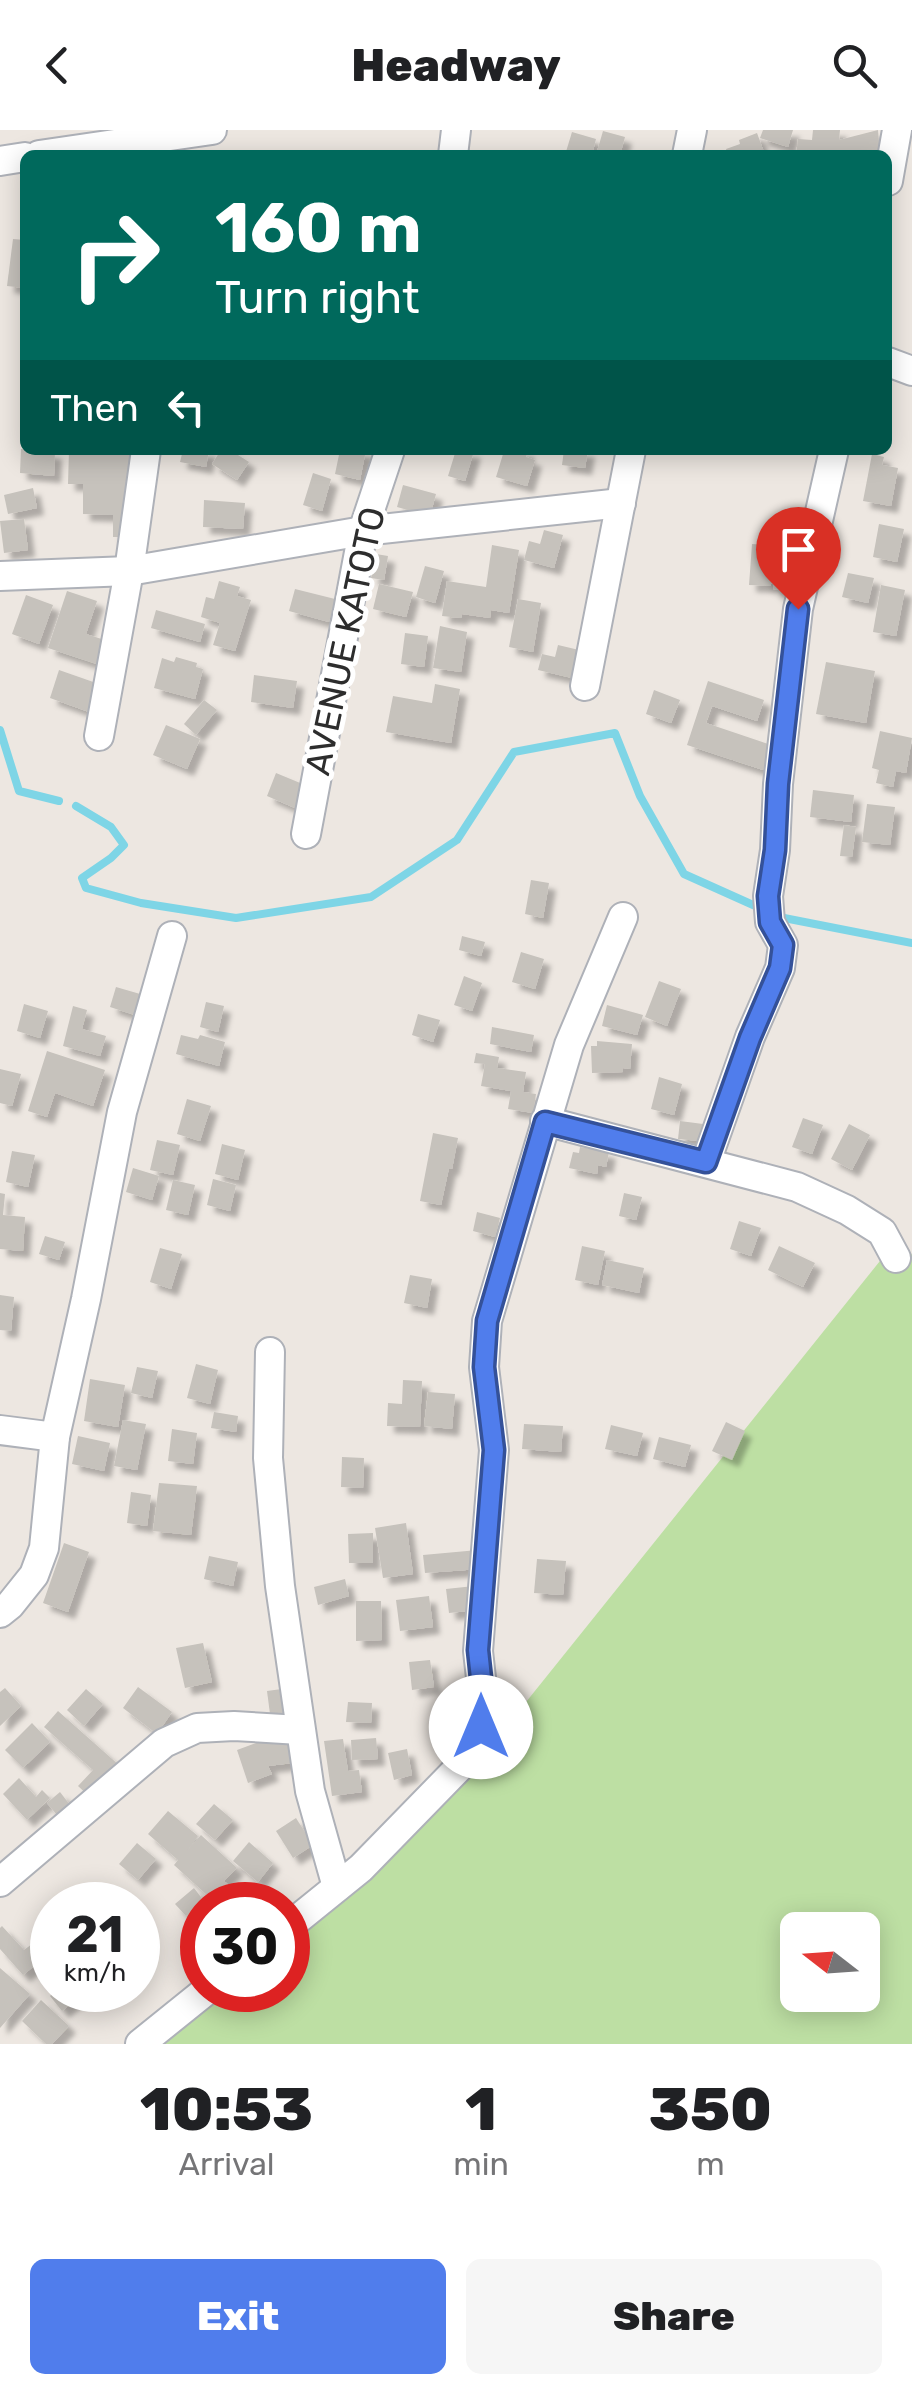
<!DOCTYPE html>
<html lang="en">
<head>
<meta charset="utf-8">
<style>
  :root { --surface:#fff; --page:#f6f6f6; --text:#202124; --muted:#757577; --accent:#507dec }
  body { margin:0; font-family:Rubik,sans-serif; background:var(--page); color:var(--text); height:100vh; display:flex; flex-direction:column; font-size:38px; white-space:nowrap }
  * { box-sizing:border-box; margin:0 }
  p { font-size:32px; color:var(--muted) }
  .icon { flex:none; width:55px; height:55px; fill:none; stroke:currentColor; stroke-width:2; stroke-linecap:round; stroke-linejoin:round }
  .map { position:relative; height:1914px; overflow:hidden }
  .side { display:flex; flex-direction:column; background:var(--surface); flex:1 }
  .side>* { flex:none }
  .hud { position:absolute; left:20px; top:20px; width:872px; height:305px; border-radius:15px; box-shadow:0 5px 25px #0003; background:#00695c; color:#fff; overflow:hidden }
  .needle { width:65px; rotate:287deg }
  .fabs { position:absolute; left:780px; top:1782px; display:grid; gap:20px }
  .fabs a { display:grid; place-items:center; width:100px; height:100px; border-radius:15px; background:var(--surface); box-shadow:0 5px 25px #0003; font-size:50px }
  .speed { position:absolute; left:30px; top:1752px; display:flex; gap:20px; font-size:50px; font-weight:700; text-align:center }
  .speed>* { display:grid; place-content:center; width:130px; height:130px; border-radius:50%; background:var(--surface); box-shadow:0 5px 25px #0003; line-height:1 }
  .speed small { font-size:25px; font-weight:400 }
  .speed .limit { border:15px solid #d22; background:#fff; color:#111 }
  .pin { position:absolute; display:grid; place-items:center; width:85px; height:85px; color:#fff; margin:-102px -42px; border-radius:50% 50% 50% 0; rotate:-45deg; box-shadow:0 0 10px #0007 }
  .pin .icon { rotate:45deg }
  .me { position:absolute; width:110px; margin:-55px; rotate:0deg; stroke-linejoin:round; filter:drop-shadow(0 0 8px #0008) }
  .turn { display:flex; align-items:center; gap:35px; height:210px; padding:0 30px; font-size:45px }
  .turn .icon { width:130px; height:130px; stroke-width:2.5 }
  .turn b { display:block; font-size:70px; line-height:85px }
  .then { display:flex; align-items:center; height:95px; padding:0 30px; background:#0003; gap:20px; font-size:38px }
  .eta { display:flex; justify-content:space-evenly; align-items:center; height:170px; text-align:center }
  .eta b { font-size:60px; font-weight:800; line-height:70px }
  .action { display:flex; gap:20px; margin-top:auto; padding:20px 30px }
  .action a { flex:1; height:115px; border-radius:15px; background:var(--accent); color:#fff; font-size:40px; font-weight:800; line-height:115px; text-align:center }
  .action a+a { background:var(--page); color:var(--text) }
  header { display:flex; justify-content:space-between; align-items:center; height:130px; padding:0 30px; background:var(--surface); font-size:45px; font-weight:800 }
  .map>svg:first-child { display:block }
</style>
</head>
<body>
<header><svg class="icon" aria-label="back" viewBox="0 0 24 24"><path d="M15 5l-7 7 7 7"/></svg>Headway<svg class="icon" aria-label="search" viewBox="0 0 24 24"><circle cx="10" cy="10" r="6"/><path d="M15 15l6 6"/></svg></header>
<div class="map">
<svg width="912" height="1914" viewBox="0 0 912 1914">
  <defs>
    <filter id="shadow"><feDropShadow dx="7" dy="7" stdDeviation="2.5" flood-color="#0004"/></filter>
  </defs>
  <rect width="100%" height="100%" fill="#ede7e1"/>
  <path fill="#bddfa3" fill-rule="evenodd" d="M900,1106L912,1125V1914H145L209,1860H288V1793L478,1632ZM798,1800H862V1865H798Z"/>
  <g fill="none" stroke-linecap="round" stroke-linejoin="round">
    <g stroke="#7ed5e6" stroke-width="8">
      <polyline points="0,600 19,661 59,671"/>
      <polyline points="76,676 111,697 124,715 111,728 82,748 86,758 141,773 236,788 371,767 457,710 514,622 615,603 640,666 684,744 762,779"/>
      <polyline points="779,787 912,813"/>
    </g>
  </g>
  <g fill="#c6c2bc" filter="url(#shadow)">
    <polygon points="763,0 793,0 788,17 760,8"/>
    <polygon points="813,0 840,0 839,10 878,0 880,25 796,25 798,9 812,10"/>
    <polygon points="603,1 625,7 620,25 596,25"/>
    <polygon points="572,2 596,9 592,25 565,25"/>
    <polygon points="757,3 765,25 728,25 726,19 740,14 739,10"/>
    <polygon points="13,109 25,110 25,158 7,156"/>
    <polygon points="21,319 55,322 54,346 20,343"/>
    <polygon points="69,320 130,320 129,407 113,407 113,385 83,384 83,354 68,354"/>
    <polygon points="183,320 209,320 206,337 180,332"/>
    <polygon points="221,320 230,320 249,332 237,350 212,334"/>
    <polygon points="340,320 366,320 360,350 335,344"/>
    <polygon points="456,320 474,321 465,351 448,346"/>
    <polygon points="512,320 528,320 526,327 535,330 527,356 496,347 504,321 511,323"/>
    <polygon points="564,320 588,320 585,338 562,335"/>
    <polygon points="872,324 884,327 882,335 898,338 891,376 863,371"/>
    <polygon points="313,343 331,349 322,381 303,375"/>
    <polygon points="403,355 436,364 430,386 397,377"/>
    <polygon points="33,358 37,378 8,384 4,365"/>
    <polygon points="204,370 245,373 243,399 203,397"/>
    <polygon points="24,389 28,420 4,423 0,391"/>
    <polygon points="879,394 904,399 897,432 873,427"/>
    <polygon points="544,400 563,405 554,438 524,430 529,411 540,414"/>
    <polygon points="752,414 779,416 775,450 784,450 783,460 773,459 774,454 771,454 771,456 749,455"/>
    <polygon points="492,415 519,420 509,483 491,480 490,488 462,484 461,488 442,486 447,451 486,457"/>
    <polygon points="376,424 388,426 384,450 371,448"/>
    <polygon points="425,436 444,441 435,473 416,467"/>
    <polygon points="848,443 874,448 868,473 842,467"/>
    <polygon points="219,451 240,457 237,466 251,470 235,521 213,515 220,493 201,487 206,467 214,469"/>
    <polygon points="379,454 413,462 406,487 373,479"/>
    <polygon points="881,455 905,460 896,506 873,502"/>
    <polygon points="295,459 335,469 329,492 289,481"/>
    <polygon points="67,461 97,471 86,504 117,514 109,538 48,518"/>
    <polygon points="26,465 53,475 39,514 12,504"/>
    <polygon points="518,469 541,473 533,522 509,517"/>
    <polygon points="156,480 205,494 200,512 151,498"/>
    <polygon points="440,496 467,502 461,542 433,538"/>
    <polygon points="405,503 428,506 424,537 401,534"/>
    <polygon points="558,515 579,520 572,548 538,540 542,524 555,527"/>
    <polygon points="176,527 197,533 196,537 203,539 195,569 154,558 162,528 174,532"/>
    <polygon points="826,532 875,541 866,593 816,584"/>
    <polygon points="59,540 99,554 89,582 50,568"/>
    <polygon points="254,545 297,551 293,578 251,572"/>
    <polygon points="708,551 764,570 757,591 712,576 706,593 771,615 763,640 687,615"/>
    <polygon points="435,554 460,559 451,613 386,602 393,566 432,573"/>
    <polygon points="654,560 680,570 671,593 646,584"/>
    <polygon points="204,570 217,580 196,605 184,594"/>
    <polygon points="166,595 200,609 187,639 153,625"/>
    <polygon points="880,601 912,608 906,643 896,641 893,657 876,653 879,640 872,638"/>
    <polygon points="276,643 305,655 295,678 267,666"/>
    <polygon points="813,660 854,665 851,692 810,687"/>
    <polygon points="867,674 895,677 890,715 862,712"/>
    <polygon points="844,695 856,697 852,727 840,726"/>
    <polygon points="531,750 549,753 543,788 525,784"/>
    <polygon points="462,806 485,812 481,826 459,820"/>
    <polygon points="521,822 544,829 535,859 512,852"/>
    <polygon points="464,846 482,853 472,881 454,875"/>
    <polygon points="659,851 681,859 667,896 645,887"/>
    <polygon points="116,857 147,866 141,887 110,877"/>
    <polygon points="206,872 224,876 218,902 200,897"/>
    <polygon points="24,874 48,881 40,908 17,901"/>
    <polygon points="607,875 643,885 637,905 602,896"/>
    <polygon points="73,876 87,880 82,899 106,906 100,926 63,916"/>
    <polygon points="418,884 440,890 433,912 412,905"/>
    <polygon points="492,897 534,905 531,922 490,914"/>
    <polygon points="181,905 198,909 200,905 225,912 219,936 176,924"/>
    <polygon points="597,911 632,914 630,939 623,938 623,942 592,943 591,916 597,916"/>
    <polygon points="47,921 105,940 93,976 55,963 47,987 28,981"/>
    <polygon points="476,923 499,927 497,938 526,942 523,962 536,964 533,983 508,979 511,961 481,956 485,934 474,933"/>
    <polygon points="0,939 21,944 12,976 0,973"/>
    <polygon points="659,947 682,954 674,985 651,979"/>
    <polygon points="187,969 211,976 200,1011 177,1004"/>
    <polygon points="803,988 823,995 812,1024 792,1017"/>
    <polygon points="680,991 703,994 701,1011 678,1009"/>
    <polygon points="849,994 870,1005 852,1040 831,1029"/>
    <polygon points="433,1003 458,1008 452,1039 449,1038 441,1075 420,1071"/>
    <polygon points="157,1010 180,1015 173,1045 150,1040"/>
    <polygon points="222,1014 245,1020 238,1050 215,1044"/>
    <polygon points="580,1017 609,1022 606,1037 598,1035 597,1044 569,1038 573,1022 579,1023"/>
    <polygon points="12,1021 35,1025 28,1057 6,1052"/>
    <polygon points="133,1038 159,1046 152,1070 126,1062"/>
    <polygon points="213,1049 236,1055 230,1081 207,1075"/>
    <polygon points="173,1050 195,1055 188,1085 166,1080"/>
    <polygon points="0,1063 5,1064 3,1085 25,1087 23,1121 0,1119"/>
    <polygon points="624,1063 642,1067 636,1090 619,1086"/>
    <polygon points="477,1082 500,1088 495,1107 473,1101"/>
    <polygon points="739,1091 761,1098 751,1126 730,1119"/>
    <polygon points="45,1106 65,1112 59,1130 39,1124"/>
    <polygon points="582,1116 605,1121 598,1155 575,1150"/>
    <polygon points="779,1116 815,1133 803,1157 768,1140"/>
    <polygon points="160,1118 182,1124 171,1159 150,1152"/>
    <polygon points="607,1130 644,1138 639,1163 602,1155"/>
    <polygon points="410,1145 432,1149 427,1178 404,1173"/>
    <polygon points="0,1165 14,1167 11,1201 0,1200"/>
    <polygon points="196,1234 218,1240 210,1274 187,1268"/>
    <polygon points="137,1237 158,1241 152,1268 131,1263"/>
    <polygon points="90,1249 125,1255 118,1297 84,1291"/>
    <polygon points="403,1250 422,1251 420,1297 387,1296 388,1273 402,1274"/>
    <polygon points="428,1262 455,1264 452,1299 424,1296"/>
    <polygon points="214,1282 238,1286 236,1302 211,1298"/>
    <polygon points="123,1290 146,1294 137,1340 114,1336"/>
    <polygon points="726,1292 745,1301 732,1330 712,1321"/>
    <polygon points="524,1294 563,1296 561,1322 522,1319"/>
    <polygon points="611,1295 643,1303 637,1326 605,1319"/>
    <polygon points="172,1299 197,1303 193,1334 168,1331"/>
    <polygon points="78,1306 110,1313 104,1341 72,1334"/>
    <polygon points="659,1307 691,1315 685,1337 653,1329"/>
    <polygon points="342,1327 364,1328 363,1358 341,1357"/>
    <polygon points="159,1353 197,1356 191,1405 153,1401"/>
    <polygon points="131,1362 151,1365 147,1396 127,1393"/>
    <polygon points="406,1393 413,1444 383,1448 375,1398"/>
    <polygon points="373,1403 373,1433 349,1433 348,1404"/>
    <polygon points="64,1413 89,1422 68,1482 43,1473"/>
    <polygon points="478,1420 480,1439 425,1443 423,1425"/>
    <polygon points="209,1426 238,1432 233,1456 204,1449"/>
    <polygon points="537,1429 566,1431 563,1465 534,1463"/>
    <polygon points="345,1449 349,1466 318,1475 314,1457"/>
    <polygon points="474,1456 477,1480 449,1483 446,1459"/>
    <polygon points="429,1466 433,1497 400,1501 396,1470"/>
    <polygon points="356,1471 381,1471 382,1510 356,1511"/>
    <polygon points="203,1513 212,1552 185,1558 176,1518"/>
    <polygon points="430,1530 434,1557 412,1560 409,1532"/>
    <polygon points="138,1557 172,1582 157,1604 123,1578"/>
    <polygon points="5,1558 21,1576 0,1596 0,1562"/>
    <polygon points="289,1558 292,1581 270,1584 267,1561"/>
    <polygon points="86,1559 103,1574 84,1596 67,1580"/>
    <polygon points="348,1572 372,1573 371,1593 346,1592"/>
    <polygon points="58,1581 120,1636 91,1668 78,1656 93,1640 44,1597"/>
    <polygon points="32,1593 50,1612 23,1638 5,1620"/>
    <polygon points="297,1600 301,1632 268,1636 272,1644 248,1653 237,1620 259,1612 258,1604"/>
    <polygon points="376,1608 378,1629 352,1630 351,1610"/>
    <polygon points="343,1609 348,1641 359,1640 362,1662 332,1666 324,1611"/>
    <polygon points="407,1619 412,1645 394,1650 388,1623"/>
    <polygon points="19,1648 36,1667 42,1660 50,1668 27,1690 3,1664"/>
    <polygon points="60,1662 70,1675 57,1685 47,1673"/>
    <polygon points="214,1674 233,1690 215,1710 196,1694"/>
    <polygon points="168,1681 198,1706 187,1721 201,1705 237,1738 224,1751 251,1775 218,1775 174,1735 178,1730 148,1704"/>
    <polygon points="296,1688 313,1715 293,1728 276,1701"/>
    <polygon points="249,1712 273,1733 258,1752 233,1731"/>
    <polygon points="137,1713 156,1729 138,1750 119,1734"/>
    <polygon points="194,1758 204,1771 186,1786 175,1774"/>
    <polygon points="2,1796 24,1820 32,1814 44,1828 23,1845 0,1819 0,1798"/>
    <polygon points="0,1838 30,1864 0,1898"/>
    <polygon points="57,1860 88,1860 62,1881 50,1866"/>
    <polygon points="41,1870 69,1896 52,1914 46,1914 22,1891"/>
  </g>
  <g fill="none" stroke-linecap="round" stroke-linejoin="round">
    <defs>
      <g id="minor">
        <polyline points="39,25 212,0"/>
        <polyline points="453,25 456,0"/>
        <polyline points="687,25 692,0"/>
        <polyline points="0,31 25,27"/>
        <polyline points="888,51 897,0"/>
        <polyline points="888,232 912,241"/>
        <polyline points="0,446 129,441 363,401 621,373"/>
        <polyline points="585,556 631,320"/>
        <polyline points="99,606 129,441 146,320"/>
        <polyline points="306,704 363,401 390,320"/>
        <polyline points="545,991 797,1057 847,1080 882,1102 896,1128"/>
        <polyline points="706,1032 750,907 780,838 783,815 770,792 768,766 775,720 778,654 798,479 834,320"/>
        <polyline points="270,1222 268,1328 280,1456 310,1661 337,1757"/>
        <polyline points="0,1300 55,1307"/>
        <polyline points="0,1483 10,1475 34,1445 44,1418 55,1307 86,1169 122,982 172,806"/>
        <polyline points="0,1752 164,1613 197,1598 234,1596 300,1600"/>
        <polyline points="288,1797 361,1738 478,1618 484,1575 478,1521 494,1320 484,1237 487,1191 569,915 623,787"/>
        <polyline points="140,1914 207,1860"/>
      </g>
    </defs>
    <use href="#minor" stroke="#aeb1b8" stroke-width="32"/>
    <use href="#minor" stroke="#fff" stroke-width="28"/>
  </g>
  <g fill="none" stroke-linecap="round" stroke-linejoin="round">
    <defs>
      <polyline id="route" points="481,1597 484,1576 478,1520 494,1320 484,1237 487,1191 545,992 706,1032 750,908 780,838 783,815 770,792 768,766 775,720 778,654 798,479"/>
    </defs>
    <use href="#route" stroke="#345199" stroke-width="25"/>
    <use href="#route" stroke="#507dec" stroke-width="18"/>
  </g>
  <g text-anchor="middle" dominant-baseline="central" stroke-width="10" stroke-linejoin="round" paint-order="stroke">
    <g font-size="35" fill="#2d2d2d" stroke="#fff">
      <text transform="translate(345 511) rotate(-78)">AVENUE KATOTO</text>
    </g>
  </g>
</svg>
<div class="fabs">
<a><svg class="needle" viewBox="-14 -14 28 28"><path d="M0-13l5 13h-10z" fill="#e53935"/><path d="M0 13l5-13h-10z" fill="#757577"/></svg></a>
</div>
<div class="speed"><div>21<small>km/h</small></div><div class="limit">30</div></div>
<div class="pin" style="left:798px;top:479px;background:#d93025"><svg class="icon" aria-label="arrive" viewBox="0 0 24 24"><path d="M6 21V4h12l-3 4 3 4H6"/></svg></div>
<svg class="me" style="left:481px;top:1597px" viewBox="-20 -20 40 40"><circle r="19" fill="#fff"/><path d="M0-13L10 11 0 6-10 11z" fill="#507dec"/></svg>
<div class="hud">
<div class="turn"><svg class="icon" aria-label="right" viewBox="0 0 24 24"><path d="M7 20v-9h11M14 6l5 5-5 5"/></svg><div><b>160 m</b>Turn right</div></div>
<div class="then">Then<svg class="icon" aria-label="left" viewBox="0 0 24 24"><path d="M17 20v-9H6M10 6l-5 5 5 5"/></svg></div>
</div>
</div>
<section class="side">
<div class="eta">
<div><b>10:53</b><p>Arrival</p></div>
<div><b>1</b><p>min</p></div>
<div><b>350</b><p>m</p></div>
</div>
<div class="action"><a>Exit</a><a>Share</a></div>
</section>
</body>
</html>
